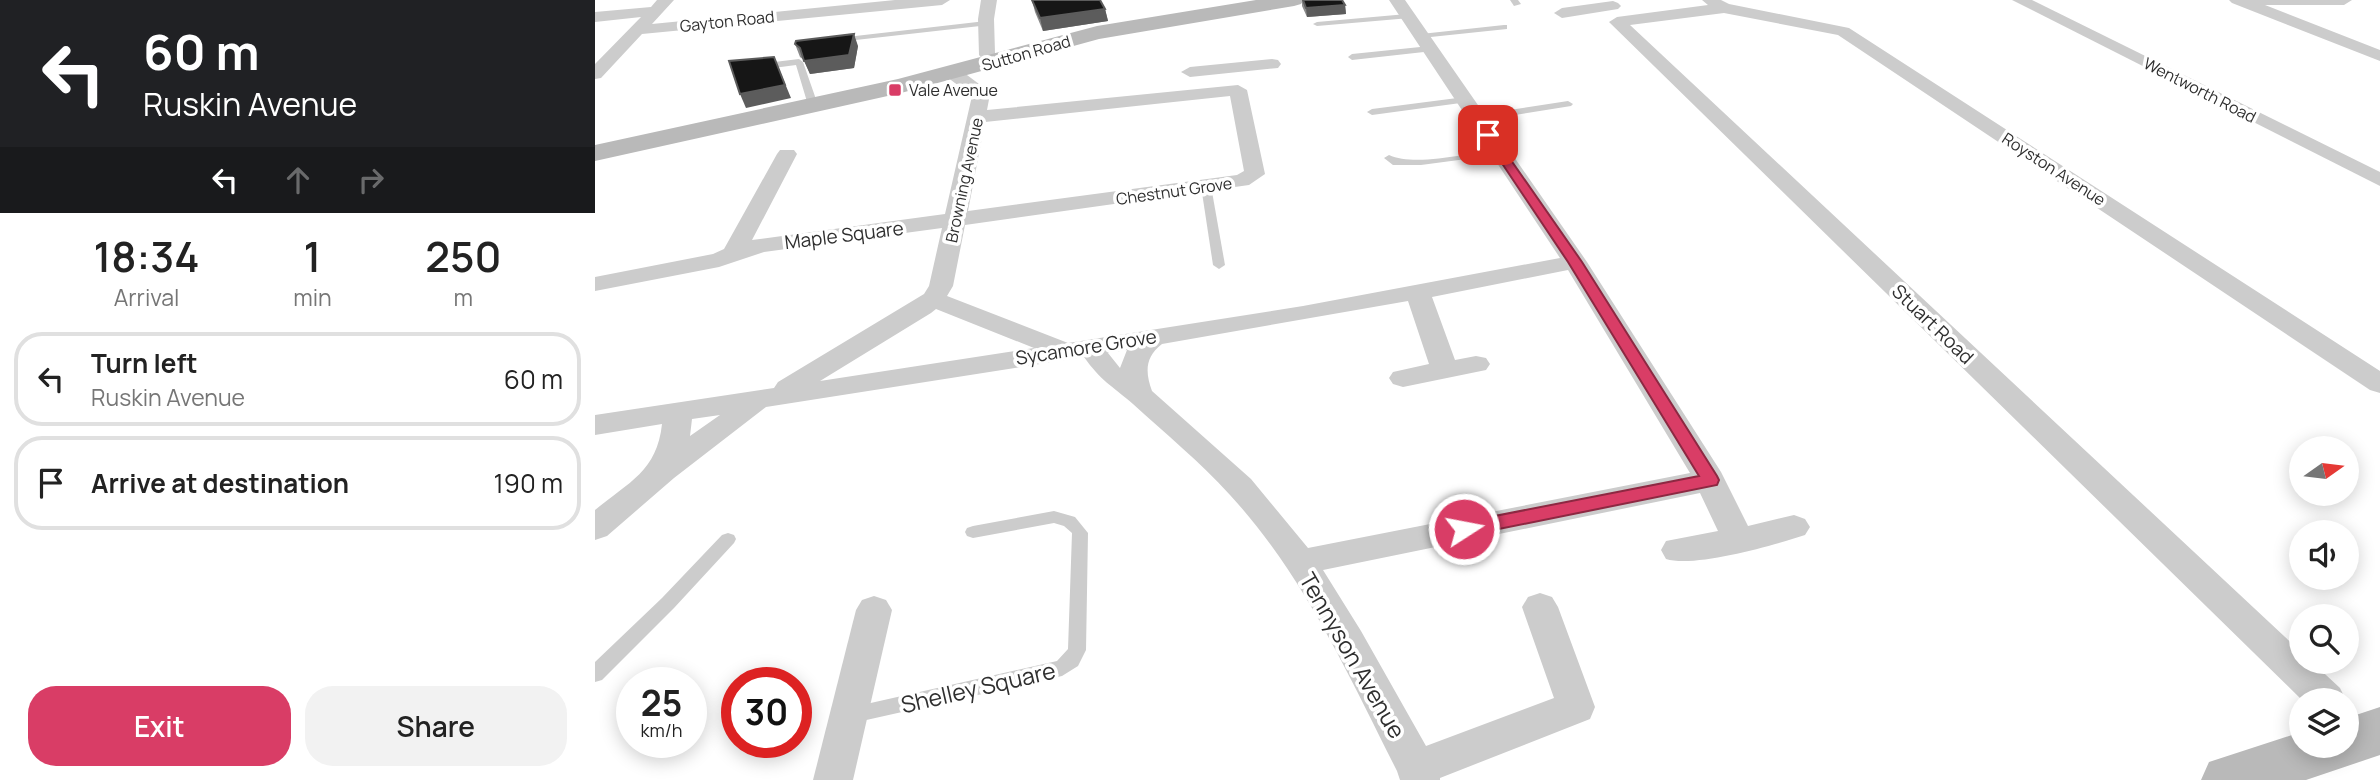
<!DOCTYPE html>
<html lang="en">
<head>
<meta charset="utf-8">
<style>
  :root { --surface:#fff; --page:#f2f2f2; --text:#222; --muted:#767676; --line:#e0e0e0; --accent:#d93d66 }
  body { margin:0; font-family:Manrope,sans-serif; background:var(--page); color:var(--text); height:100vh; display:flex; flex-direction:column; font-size:26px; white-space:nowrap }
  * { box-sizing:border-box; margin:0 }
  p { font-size:23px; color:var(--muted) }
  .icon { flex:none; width:38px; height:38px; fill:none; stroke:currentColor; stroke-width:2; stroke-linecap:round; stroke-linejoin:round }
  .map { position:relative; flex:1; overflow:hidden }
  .panel { display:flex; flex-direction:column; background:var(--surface); width:595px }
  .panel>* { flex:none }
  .guide { background:#202124; color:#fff; overflow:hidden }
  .needle { width:46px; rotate:76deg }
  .tools { position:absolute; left:1694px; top:436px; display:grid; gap:14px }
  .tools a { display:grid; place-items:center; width:70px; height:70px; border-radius:50%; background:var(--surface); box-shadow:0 4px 18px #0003; font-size:35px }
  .speed { position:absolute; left:21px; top:667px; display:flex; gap:14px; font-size:35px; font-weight:700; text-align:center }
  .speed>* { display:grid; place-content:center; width:91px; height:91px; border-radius:50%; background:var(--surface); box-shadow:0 4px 18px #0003; line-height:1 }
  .speed small { font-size:18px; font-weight:400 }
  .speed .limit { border:10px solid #d22; background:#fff; color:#111 }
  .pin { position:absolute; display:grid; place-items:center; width:60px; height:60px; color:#fff; margin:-30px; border-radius:14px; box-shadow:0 4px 10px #0006 }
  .me { position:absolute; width:77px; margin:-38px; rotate:79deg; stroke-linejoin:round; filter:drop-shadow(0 0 5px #0008) }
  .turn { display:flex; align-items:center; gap:24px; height:147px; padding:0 28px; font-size:32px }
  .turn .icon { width:91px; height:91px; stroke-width:2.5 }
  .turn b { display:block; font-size:49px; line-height:60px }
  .lanes { display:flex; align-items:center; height:66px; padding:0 28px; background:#0003; justify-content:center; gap:35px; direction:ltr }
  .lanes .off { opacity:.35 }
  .eta { display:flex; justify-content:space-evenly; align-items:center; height:119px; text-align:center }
  .eta b { font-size:42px; font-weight:600; line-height:49px }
  .action { display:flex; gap:14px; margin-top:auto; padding:14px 28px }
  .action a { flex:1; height:80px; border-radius:28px; background:var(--accent); color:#fff; font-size:28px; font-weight:600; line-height:80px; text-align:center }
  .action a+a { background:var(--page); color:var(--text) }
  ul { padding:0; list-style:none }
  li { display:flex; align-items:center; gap:21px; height:94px; margin:0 14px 10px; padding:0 14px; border:4px solid var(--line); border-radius:28px }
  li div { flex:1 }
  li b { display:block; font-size:26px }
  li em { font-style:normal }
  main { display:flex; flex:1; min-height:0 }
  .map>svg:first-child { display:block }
</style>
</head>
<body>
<main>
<section class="panel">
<div class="guide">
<div class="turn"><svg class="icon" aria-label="left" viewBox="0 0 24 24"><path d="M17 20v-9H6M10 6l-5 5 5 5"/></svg><div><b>60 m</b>Ruskin Avenue</div></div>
<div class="lanes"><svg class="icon" aria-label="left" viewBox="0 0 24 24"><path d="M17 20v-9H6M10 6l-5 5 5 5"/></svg><svg class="icon off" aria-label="ahead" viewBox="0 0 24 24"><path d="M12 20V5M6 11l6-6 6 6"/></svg><svg class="icon off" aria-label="right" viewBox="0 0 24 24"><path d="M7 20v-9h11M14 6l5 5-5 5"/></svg></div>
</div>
<div class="eta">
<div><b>18:34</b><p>Arrival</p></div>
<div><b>1</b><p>min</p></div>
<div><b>250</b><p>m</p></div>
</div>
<ul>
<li><svg class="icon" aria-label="left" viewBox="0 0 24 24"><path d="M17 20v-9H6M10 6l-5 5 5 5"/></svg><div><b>Turn left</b><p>Ruskin Avenue</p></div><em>60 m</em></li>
<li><svg class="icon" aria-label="arrive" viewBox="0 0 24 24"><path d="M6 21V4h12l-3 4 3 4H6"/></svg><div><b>Arrive at destination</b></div><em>190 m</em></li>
</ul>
<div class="action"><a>Exit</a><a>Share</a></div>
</section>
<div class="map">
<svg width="1785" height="780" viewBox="0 0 1785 780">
  <rect width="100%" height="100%" fill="#fff"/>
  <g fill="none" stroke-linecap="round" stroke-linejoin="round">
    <g fill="#ccc" fill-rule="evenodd">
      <polygon points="915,0 923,0 926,4 919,6"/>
      <polygon points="812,14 815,14 815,18 722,26 718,24 722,22"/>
      <polygon points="391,21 395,23 394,25 243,42 239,40 243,38"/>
      <polygon points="909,25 912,25 912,29 826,38 822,36 826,34"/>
      <polygon points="835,46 838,47 838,51 757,60 753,57 757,54"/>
      <polygon points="204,59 208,62 223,105 221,107 213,105 201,65 163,70 159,67 163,64"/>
      <polygon points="870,97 875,100 873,102 777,115 772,112 777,109"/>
      <polygon points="973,101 978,104 976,106 882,121 877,118 882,115"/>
      <path d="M905,149L910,152L909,154L826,165H798L789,158L794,155C820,167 875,153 905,149Z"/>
      <polygon points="611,183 616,186 630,265 624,269 618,265 606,186"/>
      <polygon points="459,511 480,517 493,533 491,650 483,666 467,676 258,723 251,721 248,715 251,709 258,707 462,661 473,649 477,533 469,526 459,523 378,538 372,536 370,532 372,528 378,526"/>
      <polygon points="133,533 139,535 141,539 139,543 79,608 7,680 0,682 0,662 67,598 127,535"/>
    </g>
    <g fill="#ccc" fill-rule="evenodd">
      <polygon points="62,0 79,0 57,24 300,0 355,0 347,5 47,34 6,78 0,79 0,64 46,17 0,22 0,12 56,7"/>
      <polygon points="386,0 402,0 399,19 400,53 409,62 406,66 394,66 384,55 383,19"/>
      <path d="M794,0H810L992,262L1126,472L1153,526L1199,515L1210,519L1215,527L1210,535C1180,545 1100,568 1071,559L1066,550L1071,541L1123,531L1105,493L728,570L766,631L831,746L959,698L927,607L933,597L945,593L957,597L963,607L1000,707L995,719L845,778V780H805L802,771C754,676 708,574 635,495C605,462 571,434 538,404C516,385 506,381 489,357L171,407L79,478L12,536L0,540V510C34,482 62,471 67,424L0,435V415L179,388L183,382L329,294L334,286L347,228L169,252L124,267L0,291V277L118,254L129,249L182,154L185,150H199L202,154L157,240L350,214L377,96L352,77L349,73L352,69H364L392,90L395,94L392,110L643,85L652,90L670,174L654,185L370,225L358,286L352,296L473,343L708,306L965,258ZM635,96L649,171L642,175L373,211L390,122ZM973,270L1095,473L713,548L656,479L557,391C550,372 550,357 567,344L813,301L834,364L798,372L794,378L798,384L808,387L891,370L895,364L891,358L881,356L860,360L837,297ZM341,309L439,348L225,381L336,313ZM532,350L525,368L513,353ZM125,415L95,436L97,419Z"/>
      <polygon points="1107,0 1126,0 1134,4 1254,28 1785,371 1785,393 1775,390 1243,35 1129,13 1035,25 1706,652 1706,662 1717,662 1745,688 1751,700 1707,700 1014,22 1022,17 1113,5"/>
      <polygon points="1417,0 1437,0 1785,172 1785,186"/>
      <polygon points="1634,0 1757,0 1749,5 1670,5 1785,50 1785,61 1637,3"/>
      <polygon points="1018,1 1023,3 1026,6 1023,9 967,18 959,13 967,8"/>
      <polygon points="677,59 683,60 686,64 683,68 595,77 586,72 595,67"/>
      <polygon points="279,596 291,600 297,610 258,780 218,780 261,610 267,600"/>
    </g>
    <g fill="#b9b9b9" fill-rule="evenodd">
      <polygon points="661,0 709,0 706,4 699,6 504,39 306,93 0,161 0,145 303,79 502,26"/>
      <polygon points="1785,707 1785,755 1711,780 1606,780 1614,762 1706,732 1706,746 1752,746 1752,718"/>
    </g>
  </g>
  <g fill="#8a8a8a">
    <polygon points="437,0 510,9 513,21 448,31 440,12"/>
    <polygon points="707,0 747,0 750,5 751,14 712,17 707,6"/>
    <polygon points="200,44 263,46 259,68 215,74 209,60 205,57"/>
  </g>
  <g fill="#5c5c5c">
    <polygon points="750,5 751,14 712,17 711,8"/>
    <polygon points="510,9 513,21 448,31 445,18"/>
    <polygon points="259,34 263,46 259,68 215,74 209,61"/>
    <polygon points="179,57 196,98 151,108 145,94"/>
  </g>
  <g fill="#161616" stroke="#5c5c5c" stroke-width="2">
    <polygon points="437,0 505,0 510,9 445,18"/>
    <polygon points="708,0 747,0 750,5 711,8"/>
    <polygon points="259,34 254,55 209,61 205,48 200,44 201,41"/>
    <polygon points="179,57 190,85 145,94 134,61"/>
  </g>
  <polygon fill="#d93d66" stroke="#8d2842" stroke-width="2" points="889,133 897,133 987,262 1122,476 1124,480 1122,485 869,536 862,534 859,529 862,524 869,522 1104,476 973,262 888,135"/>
  <rect fill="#d93d66" stroke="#fff" stroke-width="2.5" x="293" y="83" width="14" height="14" rx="3.5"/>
  <g text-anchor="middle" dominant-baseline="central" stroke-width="7" stroke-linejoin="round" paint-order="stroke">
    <g font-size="16" fill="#2f2f2f" stroke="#fff">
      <text transform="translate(132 21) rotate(-6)">Gayton Road</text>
      <text transform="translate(431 53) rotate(-16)">Sutton Road</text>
      <text transform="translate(1605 90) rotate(27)">Wentworth Road</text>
      <text transform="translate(1459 169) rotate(33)">Royston Avenue</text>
      <text transform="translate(369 180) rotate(-78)">Browning Avenue</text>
      <text transform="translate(579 191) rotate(-8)">Chestnut Grove</text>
    </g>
    <g font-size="16" fill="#2f2f2f" stroke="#fff" text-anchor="start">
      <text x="314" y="90">Vale Avenue</text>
    </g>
    <g font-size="19" fill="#2f2f2f" stroke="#fff">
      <text transform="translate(249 235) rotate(-7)">Maple Square</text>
      <text transform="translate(1338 324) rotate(44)">Stuart Road</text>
      <text transform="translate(491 347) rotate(-9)">Sycamore Grove</text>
    </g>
    <g font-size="23" fill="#2f2f2f" stroke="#fff">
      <text transform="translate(758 655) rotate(60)">Tennyson Avenue</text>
      <text transform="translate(383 687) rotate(-13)">Shelley Square</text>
    </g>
  </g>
</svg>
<div class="tools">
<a><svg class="needle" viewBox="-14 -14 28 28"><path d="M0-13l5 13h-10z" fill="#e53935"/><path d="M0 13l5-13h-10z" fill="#767676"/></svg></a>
<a><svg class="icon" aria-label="sound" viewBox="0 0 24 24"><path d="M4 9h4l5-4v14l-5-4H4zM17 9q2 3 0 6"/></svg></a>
<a><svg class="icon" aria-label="search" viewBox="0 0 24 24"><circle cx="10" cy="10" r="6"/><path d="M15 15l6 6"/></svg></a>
<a><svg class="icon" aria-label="layers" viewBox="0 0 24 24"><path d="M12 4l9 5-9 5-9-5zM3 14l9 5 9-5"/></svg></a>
</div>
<div class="speed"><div>25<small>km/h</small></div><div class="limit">30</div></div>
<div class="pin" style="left:893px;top:135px;background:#d93025"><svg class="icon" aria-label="arrive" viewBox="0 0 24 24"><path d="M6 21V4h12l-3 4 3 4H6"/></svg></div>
<svg class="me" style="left:869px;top:529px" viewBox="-20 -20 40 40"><circle r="17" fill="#d93d66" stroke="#fff" stroke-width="3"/><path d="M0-11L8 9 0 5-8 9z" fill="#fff"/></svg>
</div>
</main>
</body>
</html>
